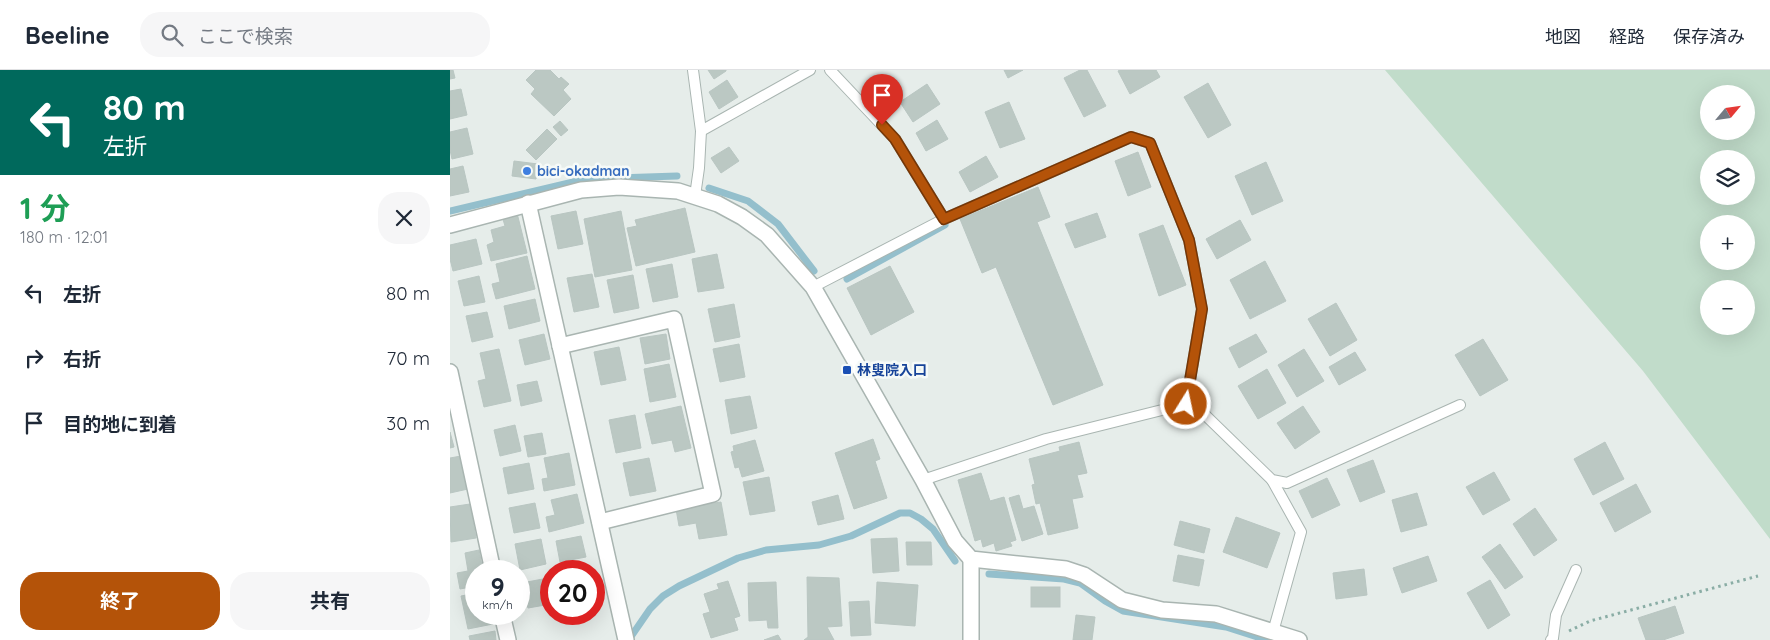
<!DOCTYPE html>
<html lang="ja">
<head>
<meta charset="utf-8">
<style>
  :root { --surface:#fff; --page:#f6f6f7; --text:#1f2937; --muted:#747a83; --line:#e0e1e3; --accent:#b45309 }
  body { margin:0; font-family:Quicksand,"Noto Sans JP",sans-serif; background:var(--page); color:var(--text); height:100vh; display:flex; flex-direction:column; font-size:19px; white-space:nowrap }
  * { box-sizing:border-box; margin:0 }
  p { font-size:16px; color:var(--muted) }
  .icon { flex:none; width:28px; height:28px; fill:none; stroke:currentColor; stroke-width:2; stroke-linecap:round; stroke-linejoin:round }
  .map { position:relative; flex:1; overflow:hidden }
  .details { display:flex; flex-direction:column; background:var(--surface); width:450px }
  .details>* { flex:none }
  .hud { background:#00695c; color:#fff; overflow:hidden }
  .needle { width:32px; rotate:61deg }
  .fabs { position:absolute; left:1250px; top:15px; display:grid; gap:10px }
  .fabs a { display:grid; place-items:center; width:55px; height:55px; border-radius:50%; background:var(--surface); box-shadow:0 5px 20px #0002; font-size:25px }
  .speed { position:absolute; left:15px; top:490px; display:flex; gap:10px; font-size:25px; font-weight:700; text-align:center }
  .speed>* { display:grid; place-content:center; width:65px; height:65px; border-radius:50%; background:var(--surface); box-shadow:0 5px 20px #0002; line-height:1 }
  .speed small { font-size:12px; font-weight:400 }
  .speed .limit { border:8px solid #d22; background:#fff; color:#111 }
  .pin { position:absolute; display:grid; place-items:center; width:42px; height:42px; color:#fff; margin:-51px -21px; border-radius:50% 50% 50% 0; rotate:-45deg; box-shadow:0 0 5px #0007 }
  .pin .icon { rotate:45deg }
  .me { position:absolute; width:55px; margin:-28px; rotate:10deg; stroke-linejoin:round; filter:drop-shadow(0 0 4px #0008) }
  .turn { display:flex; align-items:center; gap:18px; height:105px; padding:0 20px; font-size:22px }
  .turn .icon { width:65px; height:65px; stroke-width:2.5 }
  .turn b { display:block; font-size:35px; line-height:42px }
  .round { display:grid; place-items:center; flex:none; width:52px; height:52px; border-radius:20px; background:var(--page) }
  .summary { display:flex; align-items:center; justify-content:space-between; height:85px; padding:0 20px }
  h1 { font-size:30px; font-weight:700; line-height:38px; color:#1e9e55 }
  .action { display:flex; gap:10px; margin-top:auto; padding:10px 20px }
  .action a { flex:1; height:58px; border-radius:20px; background:var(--accent); color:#fff; font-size:20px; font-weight:700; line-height:58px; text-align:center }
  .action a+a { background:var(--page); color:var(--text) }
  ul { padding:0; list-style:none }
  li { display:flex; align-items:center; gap:15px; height:65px; padding:0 20px }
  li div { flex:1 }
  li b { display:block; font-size:19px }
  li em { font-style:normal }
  header { display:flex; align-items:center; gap:30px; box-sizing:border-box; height:70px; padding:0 25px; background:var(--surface); border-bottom:1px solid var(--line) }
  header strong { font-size:24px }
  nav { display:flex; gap:28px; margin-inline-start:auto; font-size:18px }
  .search { width:350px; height:45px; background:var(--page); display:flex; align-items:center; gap:12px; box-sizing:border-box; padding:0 18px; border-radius:20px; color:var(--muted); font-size:19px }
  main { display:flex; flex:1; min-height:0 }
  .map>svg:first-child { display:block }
</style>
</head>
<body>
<header>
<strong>Beeline</strong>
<div class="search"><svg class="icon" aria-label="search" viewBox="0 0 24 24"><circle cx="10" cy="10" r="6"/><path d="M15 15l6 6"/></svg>ここで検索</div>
<nav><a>地図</a><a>経路</a><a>保存済み</a></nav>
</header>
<main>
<section class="details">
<div class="hud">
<div class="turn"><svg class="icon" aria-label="left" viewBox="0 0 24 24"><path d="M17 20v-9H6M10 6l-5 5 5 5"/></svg><div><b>80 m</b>左折</div></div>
</div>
<div class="summary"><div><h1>1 分</h1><p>180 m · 12:01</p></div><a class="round"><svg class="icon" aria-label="close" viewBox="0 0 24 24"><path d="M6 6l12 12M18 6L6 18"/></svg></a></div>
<ul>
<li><svg class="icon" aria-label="left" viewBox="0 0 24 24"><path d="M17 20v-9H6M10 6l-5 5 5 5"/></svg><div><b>左折</b></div><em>80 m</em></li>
<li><svg class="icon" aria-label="right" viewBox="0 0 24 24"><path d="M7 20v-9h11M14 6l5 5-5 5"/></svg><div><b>右折</b></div><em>70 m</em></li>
<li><svg class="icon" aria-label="arrive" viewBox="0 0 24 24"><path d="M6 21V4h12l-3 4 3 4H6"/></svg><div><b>目的地に到着</b></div><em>30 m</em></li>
</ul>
<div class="action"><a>終了</a><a>共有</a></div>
</section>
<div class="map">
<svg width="1320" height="570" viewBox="0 0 1320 570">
  <rect width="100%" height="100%" fill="#e6edea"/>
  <path fill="#c1dcca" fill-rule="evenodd" d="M935,0H1320V469L1193,301ZM1259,24H1296V61H1259ZM1259,89H1296V126H1259ZM1259,154H1296V191H1259ZM1259,219H1296V256H1259Z"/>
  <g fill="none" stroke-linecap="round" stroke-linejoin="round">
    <g stroke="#94bfcc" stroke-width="7">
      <polyline points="259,118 298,131 328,154 364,201"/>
      <polyline points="0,141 136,109 227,106"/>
      <polyline points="397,209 495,155"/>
      <polyline points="539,504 614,509 630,513 655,531 673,541 776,557 817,570"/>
      <polyline points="180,568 200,539 213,526 229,516 288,488 316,480 369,475 401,466 450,443 460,443 471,449 483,459 505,491"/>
    </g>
  </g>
  <g fill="#bbc8c3" stroke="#b9c6c2">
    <polygon points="0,0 3,0 5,8 0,9"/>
    <polygon points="86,0 100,0 109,9 111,7 119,14 113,20 121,29 104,46 81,24 85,19 76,10"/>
    <polygon points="258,0 276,0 276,1 264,9"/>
    <polygon points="554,0 573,0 558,8"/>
    <polygon points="630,0 637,0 656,36 634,47 614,8"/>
    <polygon points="670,0 706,0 710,7 680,24 668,1"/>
    <polygon points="277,10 288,27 269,39 259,22"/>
    <polygon points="758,13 781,55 758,68 734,27"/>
    <polygon points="477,14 490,34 463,52 450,32"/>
    <polygon points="11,19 17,45 0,49 0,21"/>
    <polygon points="559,32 575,69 550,78 535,42"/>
    <polygon points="487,50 498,69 476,81 466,63"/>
    <polygon points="110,51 118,60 111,66 103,57"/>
    <polygon points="17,58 23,84 2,89 0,80 0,62"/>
    <polygon points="97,59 107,69 86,90 76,80"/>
    <polygon points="279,77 289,91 271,103 261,88"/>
    <polygon points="688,82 701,117 678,126 665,91"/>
    <polygon points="536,86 548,107 520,122 509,102"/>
    <polygon points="64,91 88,94 86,109 62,106"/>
    <polygon points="816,92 833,131 802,145 785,106"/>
    <polygon points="13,96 19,122 0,126 0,99"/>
    <polygon points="588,117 600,147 587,152 653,315 603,335 546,197 532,203 510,149"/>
    <polygon points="235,138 245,182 186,196 177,158 187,156 185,150"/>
    <polygon points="126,141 133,174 108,179 101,146"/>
    <polygon points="171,141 182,200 145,207 134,149"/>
    <polygon points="67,143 77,183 41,191 37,175 44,172 41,160 55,156 52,146"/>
    <polygon points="647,143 656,167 625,178 615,154"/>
    <polygon points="790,150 801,170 767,189 756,169"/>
    <polygon points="713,155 736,215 709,226 689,164"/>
    <polygon points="26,169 32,194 3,201 0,189 0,175"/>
    <polygon points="267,184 274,218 248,222 242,189"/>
    <polygon points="77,186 85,219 46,229 42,214 50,212 46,194"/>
    <polygon points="815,191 836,231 800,249 780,210"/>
    <polygon points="222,194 228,227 203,232 196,199"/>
    <polygon points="440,196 464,242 421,265 397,218"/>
    <polygon points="142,204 149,237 124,242 117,208"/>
    <polygon points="183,205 189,238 164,243 157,210"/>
    <polygon points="29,206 35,232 14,236 8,211"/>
    <polygon points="85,229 90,251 59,259 54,236"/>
    <polygon points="886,233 907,270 880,286 858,249"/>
    <polygon points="284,234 290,267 265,272 258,239"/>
    <polygon points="37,242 43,267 22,272 16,246"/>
    <polygon points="94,264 100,289 75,295 69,270"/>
    <polygon points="216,264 220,289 195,294 190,268"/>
    <polygon points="806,264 817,282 789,298 779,278"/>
    <polygon points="1033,269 1058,310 1030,326 1005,285"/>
    <polygon points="289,274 295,307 270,312 263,279"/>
    <polygon points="169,277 176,310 151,315 144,282"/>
    <polygon points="49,279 61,331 34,337 28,311 36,309 30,283"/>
    <polygon points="854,279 874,311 847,327 828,295"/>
    <polygon points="905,282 916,300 889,315 879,297"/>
    <polygon points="219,294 226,327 200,332 194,299"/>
    <polygon points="817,299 836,333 808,349 788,316"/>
    <polygon points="87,311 92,331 71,336 67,315"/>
    <polygon points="300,326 307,358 281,364 275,330"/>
    <polygon points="231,336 241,378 225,382 222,370 202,374 195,344"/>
    <polygon points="853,336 870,362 845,379 827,353"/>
    <polygon points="185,345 191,378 166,383 159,350"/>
    <polygon points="65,355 71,381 50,386 44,360"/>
    <polygon points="0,362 4,377 0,378"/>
    <polygon points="92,363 96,384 78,387 74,366"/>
    <polygon points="423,369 430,389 425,391 437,428 404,439 385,383"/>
    <polygon points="305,370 314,401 292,407 289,397 285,398 281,382 284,381 283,376"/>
    <polygon points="629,372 637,403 627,405 633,427 622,429 628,458 598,465 590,433 586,434 582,415 585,414 579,389 610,381 609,377"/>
    <polygon points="1155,372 1174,409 1143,425 1124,389"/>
    <polygon points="119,383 125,415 94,421 92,409 98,408 94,388"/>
    <polygon points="11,386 18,419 0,423 0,388"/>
    <polygon points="199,388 206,421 180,426 173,393"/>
    <polygon points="923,390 935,422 910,432 897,400"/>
    <polygon points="79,393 84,419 58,424 53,398"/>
    <polygon points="1044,402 1060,430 1033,445 1016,417"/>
    <polygon points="531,403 540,431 554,427 566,470 560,472 562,476 546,481 544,473 533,477 531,469 525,471 508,410"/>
    <polygon points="319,407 325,441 300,445 293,412"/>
    <polygon points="877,408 890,435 862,448 849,421"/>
    <polygon points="1186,414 1201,442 1165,462 1150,433"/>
    <polygon points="967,423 977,455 951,462 942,430"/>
    <polygon points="127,424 134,453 99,462 96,447 105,445 101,430"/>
    <polygon points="388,425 394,449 368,455 362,432"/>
    <polygon points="569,425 573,439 584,436 593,464 572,471 559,428"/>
    <polygon points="271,432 277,465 249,469 246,453 229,456 226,439"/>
    <polygon points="85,433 90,458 64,463 59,438"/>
    <polygon points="20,434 26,468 1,472 0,437"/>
    <polygon points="1085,438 1107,470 1084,486 1063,454"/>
    <polygon points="786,447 830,463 817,498 773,482"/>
    <polygon points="730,451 760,459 754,483 724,475"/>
    <polygon points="131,466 136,487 110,492 106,471"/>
    <polygon points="447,468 449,501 423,503 421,469"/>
    <polygon points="91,469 96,494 70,500 65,474"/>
    <polygon points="456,472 481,472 482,495 457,495"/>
    <polygon points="1050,474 1073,507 1055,519 1032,487"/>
    <polygon points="29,480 33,501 26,501 26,516 10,519 7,503 18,501 15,483"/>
    <polygon points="728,485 754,490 749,516 723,511"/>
    <polygon points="978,486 987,511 952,523 943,498"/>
    <polygon points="914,499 917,525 886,529 883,503"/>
    <polygon points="357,507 389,508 392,556 377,557 384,570 354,570 358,567"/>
    <polygon points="98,508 101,534 78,538 72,513"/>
    <polygon points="1040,510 1060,545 1038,559 1017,523"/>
    <polygon points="278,511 290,546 284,548 288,560 261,568 253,544 260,542 254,524 269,519 267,514"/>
    <polygon points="326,512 328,558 318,558 317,550 299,551 298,513"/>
    <polygon points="427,512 468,515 465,556 425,553"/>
    <rect x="581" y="517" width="29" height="20"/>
    <polygon points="26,523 26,544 41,544 43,554 18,559 11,526"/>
    <polygon points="419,531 421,565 401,566 399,532"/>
    <polygon points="1225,536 1234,563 1213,570 1196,570 1188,548"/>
    <polygon points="626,545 645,547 642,570 623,570"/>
    <polygon points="45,561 46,570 20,570 19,566"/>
    <polygon points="328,565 331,570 314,570"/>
  </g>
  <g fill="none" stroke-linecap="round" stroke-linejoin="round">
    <defs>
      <g id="service">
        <polyline points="243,0 251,61 249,98 245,126"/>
        <polyline points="380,0 445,69 494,149"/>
        <polyline points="251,61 360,0"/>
        <polyline points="363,217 494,149 681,67 700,73 739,170 752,239 736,334"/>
        <polyline points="473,410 596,369 736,334 749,339 822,410 837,413 1010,335"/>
        <polyline points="822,410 851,462 823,562"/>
        <polyline points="1101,570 1103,568 1106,545 1126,500"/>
      </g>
      <g id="minor">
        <polyline points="78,133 176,570"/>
        <polyline points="0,155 131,120 169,117 228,121 268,134 292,147 317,165 363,217 473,410 505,471 521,489 616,499 634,505 672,530 712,540 766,544 849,570"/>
        <polyline points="110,276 224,249 263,424 150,452"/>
        <polyline points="0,302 43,501"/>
        <polyline points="52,544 58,570"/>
        <polyline points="521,570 521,489"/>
      </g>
    </defs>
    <use href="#service" stroke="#a9b5b1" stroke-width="12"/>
    <use href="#minor" stroke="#a9b5b1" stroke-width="18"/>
    <polyline stroke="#8aada5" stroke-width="3" stroke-dasharray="2.5 4" stroke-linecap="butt" points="1119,561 1140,551 1308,506"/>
    <use href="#service" stroke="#fff" stroke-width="10"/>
    <use href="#minor" stroke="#fff" stroke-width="15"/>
  </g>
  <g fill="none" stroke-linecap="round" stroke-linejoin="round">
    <defs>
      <polyline id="route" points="432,55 445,69 494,149 681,67 700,73 739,170 752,239 736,334"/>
    </defs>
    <use href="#route" stroke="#753606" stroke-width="12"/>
    <use href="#route" stroke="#b45309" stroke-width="9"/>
  </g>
  <circle fill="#3f7fe0" stroke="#f6faf8" stroke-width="2" cx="77" cy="101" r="5"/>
  <rect fill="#1a4fb4" stroke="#f6faf8" stroke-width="2" x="392" y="295" width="10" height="10" rx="2.5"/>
  <g text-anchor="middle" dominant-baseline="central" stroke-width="5" stroke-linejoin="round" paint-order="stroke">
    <g font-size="14" font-weight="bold" fill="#366cbe" stroke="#f6faf8" text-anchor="start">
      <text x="87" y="101">bici-okadman</text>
    </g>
    <g font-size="14" font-weight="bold" fill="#164399" stroke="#f6faf8" text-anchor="start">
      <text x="407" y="300">林叟院入口</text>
    </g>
  </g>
</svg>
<div class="fabs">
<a><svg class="needle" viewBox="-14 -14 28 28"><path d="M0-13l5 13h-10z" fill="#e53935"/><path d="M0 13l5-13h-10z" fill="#747a83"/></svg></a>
<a><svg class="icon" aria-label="layers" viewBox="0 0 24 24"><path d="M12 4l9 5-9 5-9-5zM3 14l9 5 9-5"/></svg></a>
<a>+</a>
<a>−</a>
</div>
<div class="speed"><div>9<small>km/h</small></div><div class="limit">20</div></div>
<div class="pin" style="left:432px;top:55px;background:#d93025"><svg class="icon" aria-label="arrive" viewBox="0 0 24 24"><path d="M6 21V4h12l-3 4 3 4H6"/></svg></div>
<svg class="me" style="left:736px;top:334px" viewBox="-20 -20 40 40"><circle r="17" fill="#b45309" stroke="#fff" stroke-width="3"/><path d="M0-11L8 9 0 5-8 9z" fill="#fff"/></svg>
</div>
</main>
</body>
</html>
